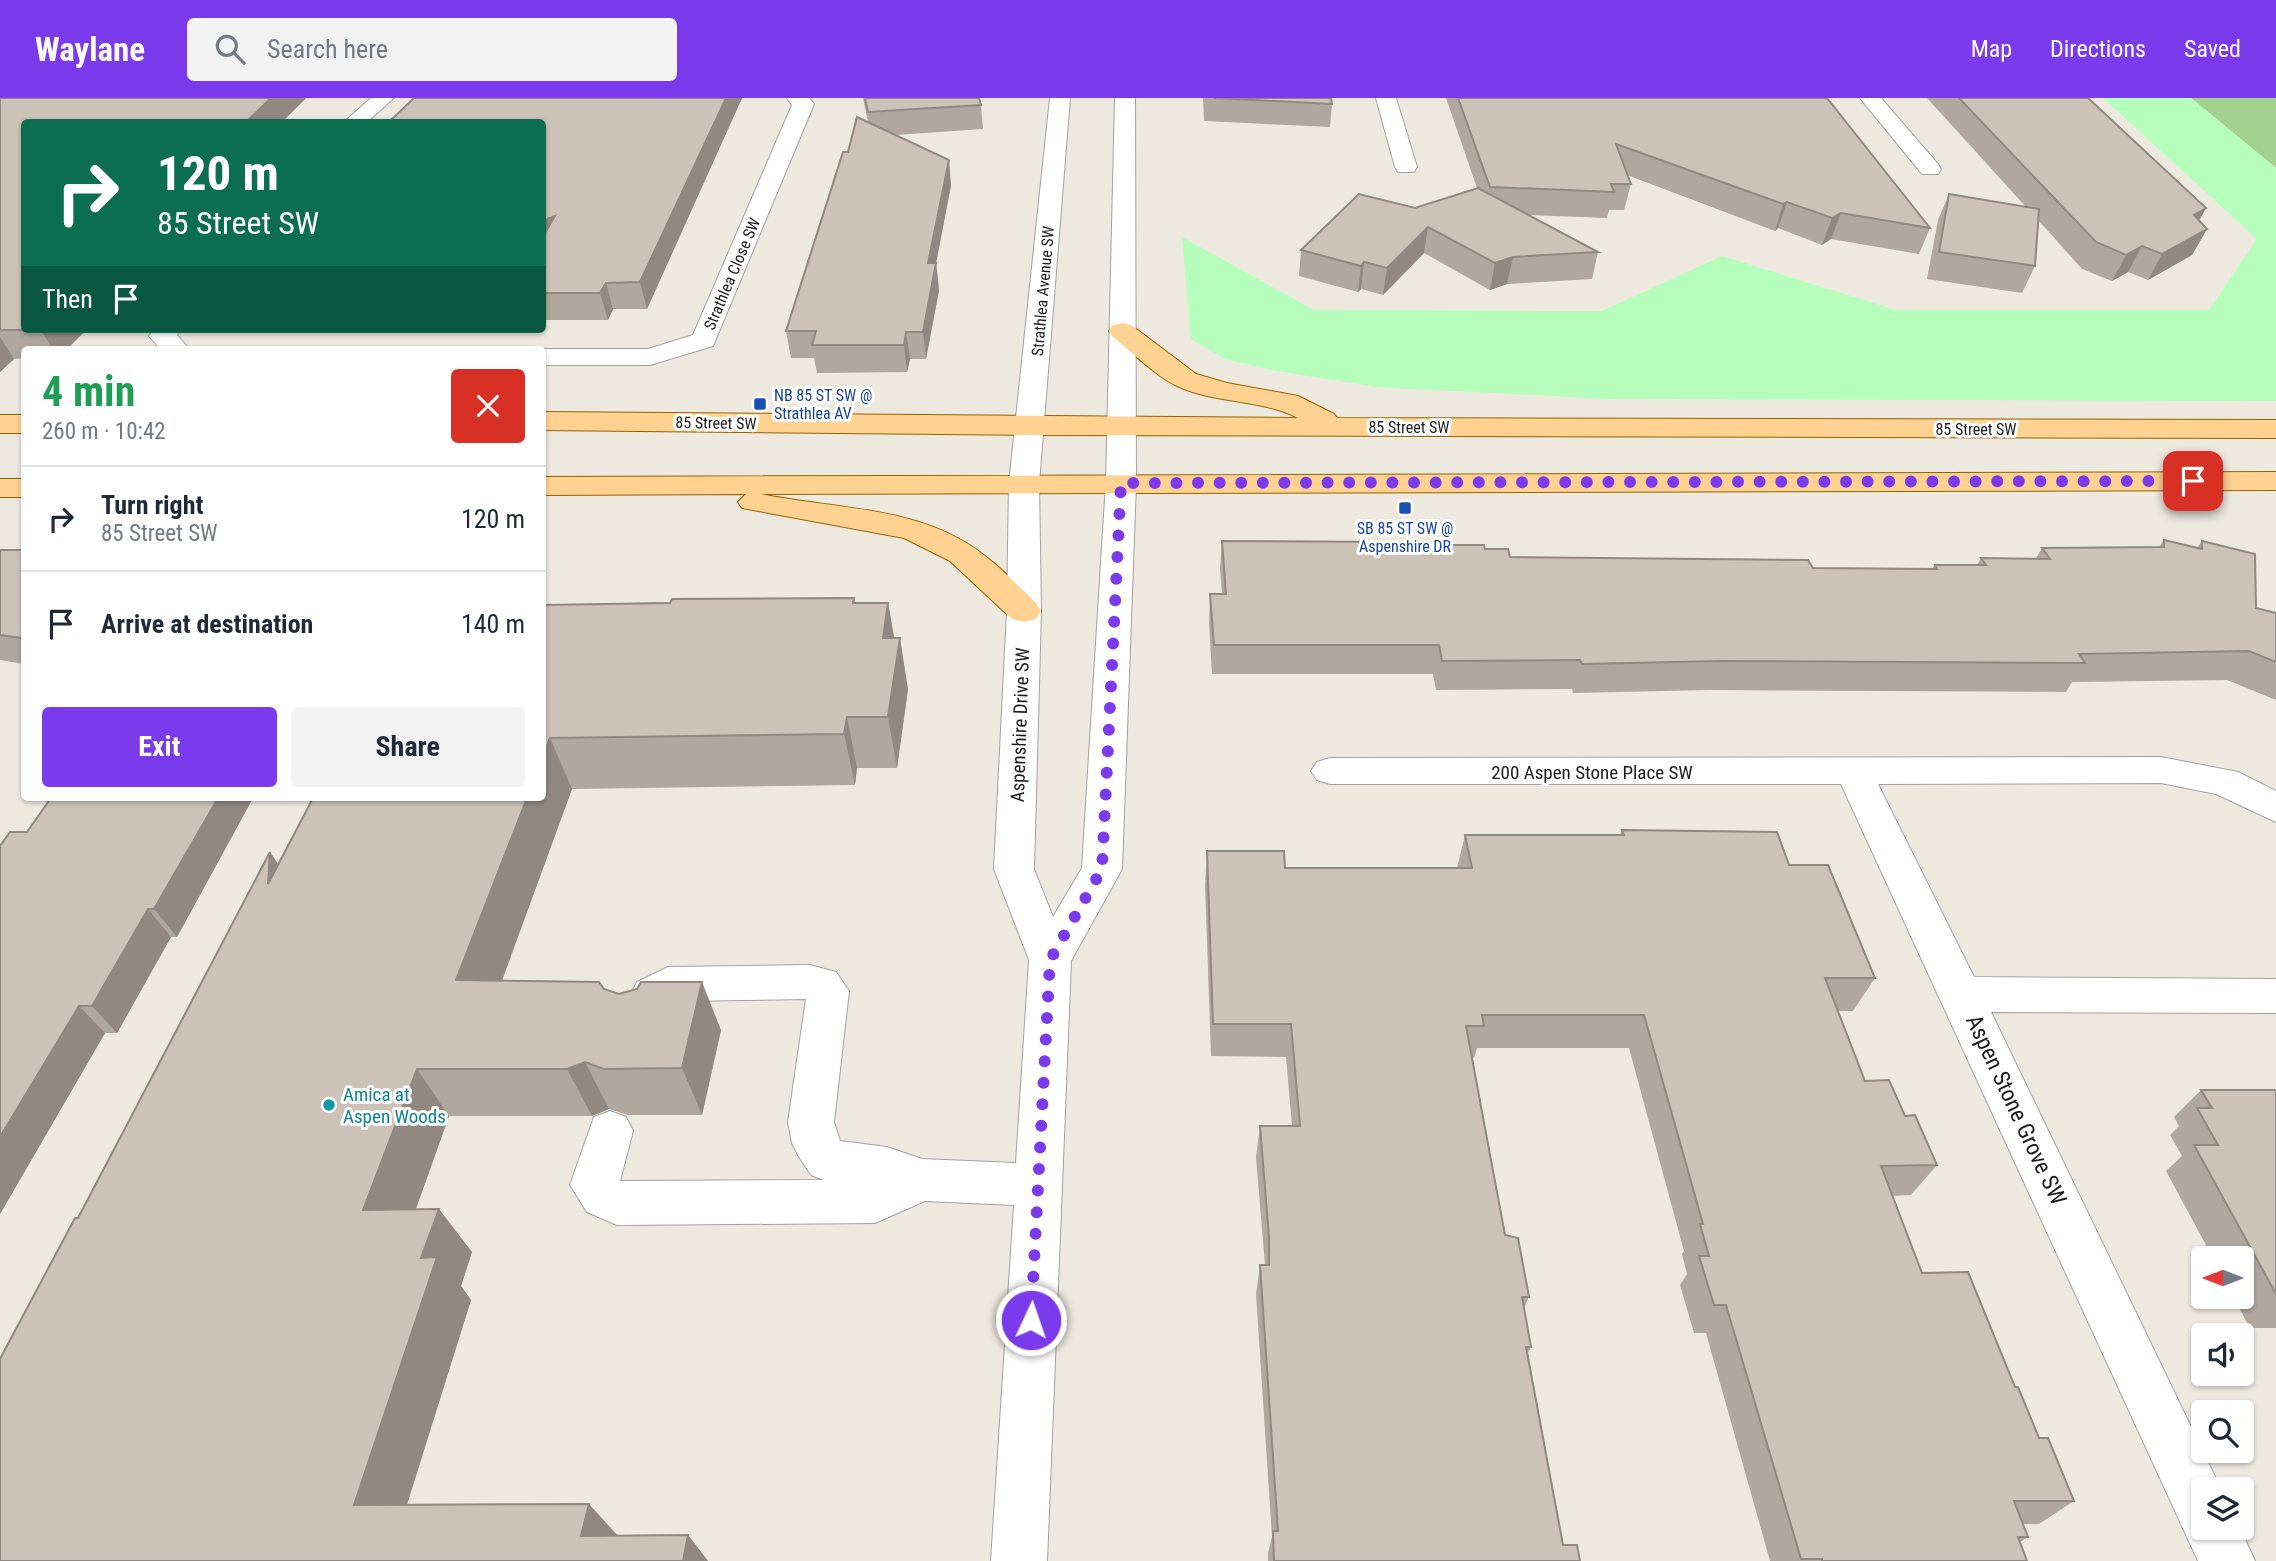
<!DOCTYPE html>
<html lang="en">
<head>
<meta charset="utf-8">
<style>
  :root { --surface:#fff; --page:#f2f2f3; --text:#1f2937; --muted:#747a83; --line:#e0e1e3; --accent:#7c3aed }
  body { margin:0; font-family:"Roboto Condensed",sans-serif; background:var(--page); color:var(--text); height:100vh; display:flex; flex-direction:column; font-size:26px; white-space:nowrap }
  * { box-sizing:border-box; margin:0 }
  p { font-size:23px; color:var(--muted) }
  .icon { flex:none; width:38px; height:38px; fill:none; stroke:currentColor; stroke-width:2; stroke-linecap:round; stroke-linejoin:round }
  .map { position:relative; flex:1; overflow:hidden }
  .drawer { position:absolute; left:21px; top:248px; width:525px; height:455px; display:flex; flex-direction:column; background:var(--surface); border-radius:7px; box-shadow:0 2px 5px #0004 }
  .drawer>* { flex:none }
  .guide { position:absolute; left:21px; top:21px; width:525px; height:214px; border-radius:7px; box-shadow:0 2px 5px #0004; background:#0b6e4f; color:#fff; overflow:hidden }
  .needle { width:46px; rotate:270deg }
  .controls { position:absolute; left:2191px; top:1148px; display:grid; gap:14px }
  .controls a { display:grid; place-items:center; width:63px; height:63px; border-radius:7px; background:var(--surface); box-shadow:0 2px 5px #0004; font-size:35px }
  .pin { position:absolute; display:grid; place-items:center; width:60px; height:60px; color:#fff; margin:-30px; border-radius:14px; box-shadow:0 4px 10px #0006 }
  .me { position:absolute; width:77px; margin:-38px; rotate:3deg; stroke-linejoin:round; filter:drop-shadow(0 0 5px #0008) }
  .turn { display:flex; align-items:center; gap:24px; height:147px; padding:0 21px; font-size:32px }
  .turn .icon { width:91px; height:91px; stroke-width:2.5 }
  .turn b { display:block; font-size:49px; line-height:60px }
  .then { display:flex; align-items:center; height:66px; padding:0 21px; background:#0003; gap:14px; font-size:26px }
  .round { display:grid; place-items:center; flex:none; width:74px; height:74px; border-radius:7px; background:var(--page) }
  .head { display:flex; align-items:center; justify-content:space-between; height:119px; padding:0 21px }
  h1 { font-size:42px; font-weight:700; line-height:52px; color:#1e9e55 }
  .cta { display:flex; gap:14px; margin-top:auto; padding:14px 21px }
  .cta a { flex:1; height:80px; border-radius:7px; background:var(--accent); color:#fff; font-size:28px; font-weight:700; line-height:80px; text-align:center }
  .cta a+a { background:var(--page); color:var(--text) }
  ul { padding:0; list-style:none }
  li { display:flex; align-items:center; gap:21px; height:105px; padding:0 21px; border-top:2px solid var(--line) }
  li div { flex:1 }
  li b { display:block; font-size:26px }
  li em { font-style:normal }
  header { display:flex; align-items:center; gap:42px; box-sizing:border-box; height:98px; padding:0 35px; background:var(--accent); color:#fff }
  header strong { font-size:33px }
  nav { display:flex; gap:38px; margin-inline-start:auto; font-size:24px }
  .search { width:490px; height:63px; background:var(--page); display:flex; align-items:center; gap:18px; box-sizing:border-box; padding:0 24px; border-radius:7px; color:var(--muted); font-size:26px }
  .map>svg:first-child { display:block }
</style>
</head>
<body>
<header>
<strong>Waylane</strong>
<div class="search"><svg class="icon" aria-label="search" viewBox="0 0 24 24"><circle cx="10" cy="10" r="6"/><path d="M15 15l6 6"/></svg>Search here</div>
<nav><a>Map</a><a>Directions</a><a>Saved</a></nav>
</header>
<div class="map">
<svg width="2276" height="1463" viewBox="0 0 2276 1463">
  <rect width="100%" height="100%" fill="#eee9df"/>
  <polygon fill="#a2d18f" points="2191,0 2276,0 2276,70"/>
  <polygon fill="#b5febc" points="2103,0 2191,0 2276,70 2276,303 1609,301 1376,289 1271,272 1225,261 1191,241 1182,139 1314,212 1602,213 1722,158 1896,212 2209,212 2257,141"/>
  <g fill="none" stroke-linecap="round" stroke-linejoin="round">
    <defs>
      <g id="minor">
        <polygon points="371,0 394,0 367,24 344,24"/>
        <polygon points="787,0 809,0 814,6 713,248 650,267 542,267 542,252 537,252 542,251 648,251 693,237 792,7"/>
        <polygon points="1050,0 1070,0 1039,385 1041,513 1034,771 1053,819 1082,770 1106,385 1115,0 1135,0 1136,385 1122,771 1071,863 1047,1463 991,1463 1014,1107 925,1103 875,1125 617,1127 587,1114 570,1087 594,1019 610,1013 626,1019 633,1033 620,1083 824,1082 811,1077 799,1059 792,1045 788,1024 806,901 675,903 652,913 637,908 631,896 637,884 668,869 810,867 836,874 849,893 834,1024 840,1043 887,1049 922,1061 1016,1065 1029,862 994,771 1007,513 1009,385"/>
        <polygon points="1376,0 1396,0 1417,69 1414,74 1398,74 1395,69"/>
        <polygon points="1860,0 1881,0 1938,66 1941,71 1938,76 1922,76"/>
        <polygon points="154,231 181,231 177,237 190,252 161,252 149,238"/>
        <polygon points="2161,659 2238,674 2276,693 2276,724 2216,696 2161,685 1878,686 1974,879 2276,881 2276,915 1991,914 2221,1391 2203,1391 2203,1430 2240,1430 2255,1463 2198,1463 1841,686 1330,686 1317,682 1311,673 1317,664 1330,660"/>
      </g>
      <g id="major">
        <path d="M1122,225L1131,227L1196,276L1227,285L1298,298L1334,316L1337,320L2276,322V340L1031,337L542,332V314L1298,320C1261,301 1216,306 1177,288C1157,279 1131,253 1113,239L1109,233L1113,227Z"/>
        <rect x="0" y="317" width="24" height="18"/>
        <path d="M2276,374V392L761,396C827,410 903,408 963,443C991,459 1013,483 1036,505L1041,513L1036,521L1024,524L1012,521L950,463L904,440L742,410L738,404L746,396L542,397V379Z"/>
        <rect x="0" y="381" width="24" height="18"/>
      </g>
    </defs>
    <use href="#minor" stroke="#a2a2a2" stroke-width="2"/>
    <use href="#major" stroke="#916300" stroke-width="2"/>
    <use href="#minor" fill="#fff" fill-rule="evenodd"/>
    <use href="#major" fill="#ffd292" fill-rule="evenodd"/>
  </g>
  <g fill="#b0a79e">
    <polygon points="0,0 306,0 282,24 24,24 87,231 66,252 24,252 24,260 14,261 0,274"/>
    <polygon points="414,0 742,0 647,211 613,211 608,222 542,222 542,24"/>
    <polygon points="863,0 979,0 981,7 983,31 895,37 951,87 936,165 939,192 926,261 910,261 907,274 817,275 814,260 791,260 786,233 848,54 868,24"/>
    <polygon points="1203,0 1331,0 1332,6 1330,29 1204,23"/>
    <polygon points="1446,0 1827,0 1930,130 1919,156 1831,141 1822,147 1778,130 1775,133 1627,77 1631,86 1624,112 1609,112 1607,120 1529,117 1598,154 1592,181 1507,186 1490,192 1424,155 1383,197 1361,191 1358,194 1299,178 1301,152 1415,110 1477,90"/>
    <polygon points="1927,0 2088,0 2206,110 2199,123 2207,131 2192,157 2148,182 2128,174 2112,183 2082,171 2039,123 2035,168 2022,195 1927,181 1938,122 1949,96 2026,109"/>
    <polygon points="2164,442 2197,450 2202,443 2256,510 2276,515 2276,602 2227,582 2072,584 2066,594 1709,592 1573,595 1572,591 1436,592 1433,576 1212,576 1209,525 1210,496 1222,496 1220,471 1222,443 1399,447 1485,451 1510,459 1813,470 1932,471 1935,467 1977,467 1981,460 2036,460 2042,450 2159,449"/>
    <polygon points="0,452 24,452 24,566 0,562"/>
    <polygon points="854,500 855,505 888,505 894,540 908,591 897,670 857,670 855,687 572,691 502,883 604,891 721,932 702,1017 628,1017 609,1011 592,1018 449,1018 416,1111 472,1154 461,1188 471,1202 407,1407 617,1438 688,1437 708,1463 0,1463 270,754 278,766 542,507"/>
    <polygon points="253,700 177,839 171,839 117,935 105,935 0,1116 27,734"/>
    <polygon points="1622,732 1789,767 1875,880 1853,913 1838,913 1865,983 1905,1018 1937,1067 1911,1097 1892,1098 1922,1175 2015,1289 2039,1340 2074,1403 2039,1426 2023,1426 2028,1439 2020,1444 2027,1463 1770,1463 1706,1235 1694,1235 1680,1187 1687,1176 1682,1156 1684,1153 1629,950 1477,950 1474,960 1472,960 1505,1137 1529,1199 1524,1210 1531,1249 1528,1255 1563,1447 1580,1463 1268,1463 1268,1455 1272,1439 1256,1196 1260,1167 1265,1167 1256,1059 1260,1028 1292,1028 1286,959 1211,958 1205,787 1207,753 1285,770 1457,770 1465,737 1620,737"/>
    <polygon points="2201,992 2276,992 2276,1230 2250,1230 2233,1199 2242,1199 2242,1160 2213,1160 2166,1073 2182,1058 2170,1037 2179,1028 2174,1019"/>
  </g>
  <g fill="#908881">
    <polygon points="271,0 306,0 282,24 246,24"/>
    <polygon points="726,0 742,0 647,211 640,184"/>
    <polygon points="949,62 951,87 931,192 928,165"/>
    <polygon points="1787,104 1778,130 1775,133 1783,106"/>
    <polygon points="2206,110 2191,136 2194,117"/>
    <polygon points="1841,115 1831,141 1822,147 1832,120"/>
    <polygon points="555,118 542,152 542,123"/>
    <polygon points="1428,129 1424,155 1383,197 1387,170"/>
    <polygon points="2207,131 2192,157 2148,182 2162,156"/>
    <polygon points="2142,148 2128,174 2112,183 2126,157"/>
    <polygon points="1513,159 1507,186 1490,192 1495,165"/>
    <polygon points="1364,164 1361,191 1358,194 1361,168"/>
    <polygon points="936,165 939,192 926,261 923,234"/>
    <polygon points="606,185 613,211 608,222 600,195"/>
    <polygon points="42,231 87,231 66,252 53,252 41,232"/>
    <polygon points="906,234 910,261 907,274 904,247"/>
    <polygon points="0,239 14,261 0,274"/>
    <polygon points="888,505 897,556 883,540"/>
    <polygon points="900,540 908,591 897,670 888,619"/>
    <polygon points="847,619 857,670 855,687 844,636"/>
    <polygon points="550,640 572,691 484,931 456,882 527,700 542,700 542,660"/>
    <polygon points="218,700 253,700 177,839 154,811"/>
    <polygon points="270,754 304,804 268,786"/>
    <polygon points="148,811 171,839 117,935 92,908"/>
    <polygon points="702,884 721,932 702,1017 682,970"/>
    <polygon points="79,908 105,935 0,1116 0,1039"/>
    <polygon points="585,964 609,1011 592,1018 567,971"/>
    <polygon points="417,971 449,1018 400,1155 363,1112"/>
    <polygon points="439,1111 472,1154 461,1188 471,1202 396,1441 354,1407 421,1160"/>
    <polygon points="589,1406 619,1439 581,1438"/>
    <polygon points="688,1437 708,1463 683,1463"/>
  </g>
  <g fill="#cdc2b8" stroke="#908881" stroke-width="2">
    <polygon points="0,0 271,0 246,24 24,24 24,231 42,231 41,232 0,232"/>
    <polygon points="414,0 726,0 640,184 606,185 600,195 542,195 542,140 555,118 542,123 542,24 389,24"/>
    <polygon points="865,0 979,0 981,7 868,14"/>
    <polygon points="1214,0 1331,0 1332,6"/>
    <polygon points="1458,0 1827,0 1930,130 1841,115 1832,120 1787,104 1783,106 1616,46 1631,86 1611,86 1614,94 1490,89"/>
    <polygon points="1959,0 2088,0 2206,110 2194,117 2207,131 2162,156 2142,148 2126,157 2096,144"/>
    <polygon points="857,19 949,62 928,165 936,165 923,234 906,234 904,247 812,247 816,233 786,233 843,54 848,54"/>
    <polygon points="1478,90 1598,154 1513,159 1495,165 1428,129 1387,170 1364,164 1361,168 1301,152 1359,96 1415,110"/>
    <polygon points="1949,96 2039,111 2035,168 1939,154"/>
    <polygon points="2164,442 2202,451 2202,443 2255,456 2256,510 2276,515 2276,564 2249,553 2079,556 2085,565 1721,563 1582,566 1580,562 1442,563 1439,547 1214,547 1210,496 1226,496 1222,443 1398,444 1399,447 1484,447 1485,451 1508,451 1510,459 1808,462 1813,470 1937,471 1935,467 1986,467 1981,460 2050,461 2042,450 2164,449"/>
    <polygon points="0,452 24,452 24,537 21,540 0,537"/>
    <polygon points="854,500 853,505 888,505 883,540 900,540 888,619 847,619 844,636 550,640 542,660 542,507 670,505 672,501"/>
    <polygon points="51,700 218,700 154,811 148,811 92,908 79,908 0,1039 0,748 10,734 27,734"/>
    <polygon points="313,700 527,700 456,882 599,884 604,891 619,896 637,891 641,884 702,884 682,970 604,971 585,964 567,971 417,971 363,1112 439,1111 421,1160 437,1159 354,1407 589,1406 581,1438 688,1437 683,1463 0,1463 0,1261 75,1120 78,1120 270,754 268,786"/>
    <polygon points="1622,732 1777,734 1789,767 1828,767 1875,880 1825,880 1865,983 1889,982 1905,1018 1915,1017 1937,1067 1881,1068 1922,1175 1968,1174 2015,1289 2018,1289 2039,1340 2048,1340 2074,1403 2014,1403 2028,1439 2018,1439 2027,1463 1822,1463 1822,1461 1801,1461 1726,1207 1714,1207 1699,1158 1709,1158 1700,1126 1703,1126 1644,917 1482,917 1484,928 1466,928 1505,1137 1518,1140 1529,1199 1522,1199 1531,1249 1526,1249 1563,1447 1577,1447 1580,1463 1274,1463 1273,1433 1278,1433 1260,1167 1269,1167 1269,1139 1260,1028 1300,1028 1291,926 1213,926 1207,753 1284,753 1285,770 1472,770 1465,737 1624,737"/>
    <polygon points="2201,992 2276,992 2276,1196 2194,1047 2218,1047 2197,1010 2212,1010"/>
  </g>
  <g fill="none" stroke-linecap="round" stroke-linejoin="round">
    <polyline stroke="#7c3aed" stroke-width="12" stroke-dasharray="0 21.6" points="1031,1222 1050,862 1102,771 1121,385 2193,383"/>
  </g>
  <g fill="#1a4fb4" stroke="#fff" stroke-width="2.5">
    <rect x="753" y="299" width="14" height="14" rx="3.5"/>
    <rect x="1398" y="403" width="14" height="14" rx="3.5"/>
  </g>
  <circle fill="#0f9aa8" stroke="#fff" stroke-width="2.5" cx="329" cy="1007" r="7"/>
  <g text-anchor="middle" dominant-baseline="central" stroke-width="6" stroke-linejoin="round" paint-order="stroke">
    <g font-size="16" fill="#1b1b1b" stroke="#fff">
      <text transform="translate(732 176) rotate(-67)">Strathlea Close SW</text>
      <text transform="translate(1043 193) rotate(-85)">Strathlea Avenue SW</text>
      <text transform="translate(716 325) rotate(1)">85 Street SW</text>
      <text x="1409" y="329">85 Street SW</text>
      <text x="1976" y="331">85 Street SW</text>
    </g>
    <g font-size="16" fill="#164399" stroke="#fff" text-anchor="start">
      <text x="774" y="297">NB 85 ST SW @<tspan x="774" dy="18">Strathlea AV</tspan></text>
      <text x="1405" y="430" text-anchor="middle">SB 85 ST SW @<tspan x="1405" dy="18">Aspenshire DR</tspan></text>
    </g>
    <g font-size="19" fill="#1b1b1b" stroke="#fff">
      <text transform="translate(1020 627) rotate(-88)">Aspenshire Drive SW</text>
      <text x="1592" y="674">200 Aspen Stone Place SW</text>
    </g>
    <g font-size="19" fill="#0d838f" stroke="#fff" text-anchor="start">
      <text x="343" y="996">Amica at<tspan x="343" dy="22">Aspen Woods</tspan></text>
    </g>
    <g font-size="23" fill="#1b1b1b" stroke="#fff">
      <text transform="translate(2016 1012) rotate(65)">Aspen Stone Grove SW</text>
    </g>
  </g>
</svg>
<div class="controls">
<a><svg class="needle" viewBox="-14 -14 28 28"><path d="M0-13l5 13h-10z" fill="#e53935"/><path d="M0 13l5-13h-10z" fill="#747a83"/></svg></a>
<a><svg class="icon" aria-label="sound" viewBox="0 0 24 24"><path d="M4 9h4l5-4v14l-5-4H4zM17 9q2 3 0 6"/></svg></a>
<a><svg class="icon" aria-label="search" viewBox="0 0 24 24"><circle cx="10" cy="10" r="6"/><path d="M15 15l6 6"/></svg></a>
<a><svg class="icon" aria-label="layers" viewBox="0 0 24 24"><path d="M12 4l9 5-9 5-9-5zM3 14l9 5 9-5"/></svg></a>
</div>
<div class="pin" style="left:2193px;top:383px;background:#d93025"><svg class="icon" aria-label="arrive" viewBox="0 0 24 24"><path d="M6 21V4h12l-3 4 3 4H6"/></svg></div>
<svg class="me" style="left:1031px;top:1222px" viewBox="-20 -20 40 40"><circle r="17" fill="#7c3aed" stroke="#fff" stroke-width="3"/><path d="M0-11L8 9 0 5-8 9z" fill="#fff"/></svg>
<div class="guide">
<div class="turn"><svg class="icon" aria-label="right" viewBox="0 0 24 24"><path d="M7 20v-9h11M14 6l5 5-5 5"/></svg><div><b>120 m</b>85 Street SW</div></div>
<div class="then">Then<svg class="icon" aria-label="arrive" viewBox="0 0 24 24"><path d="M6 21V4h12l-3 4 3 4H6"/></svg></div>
</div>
<section class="drawer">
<div class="head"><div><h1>4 min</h1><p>260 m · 10:42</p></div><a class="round" style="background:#d93025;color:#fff"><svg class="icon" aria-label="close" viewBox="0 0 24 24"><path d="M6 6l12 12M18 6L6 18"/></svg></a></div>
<ul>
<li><svg class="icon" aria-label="right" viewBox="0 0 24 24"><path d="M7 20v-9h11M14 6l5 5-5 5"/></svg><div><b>Turn right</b><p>85 Street SW</p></div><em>120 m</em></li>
<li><svg class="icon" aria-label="arrive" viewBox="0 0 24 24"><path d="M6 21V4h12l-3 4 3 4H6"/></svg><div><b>Arrive at destination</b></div><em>140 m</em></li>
</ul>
<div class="cta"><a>Exit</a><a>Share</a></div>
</section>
</div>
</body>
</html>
